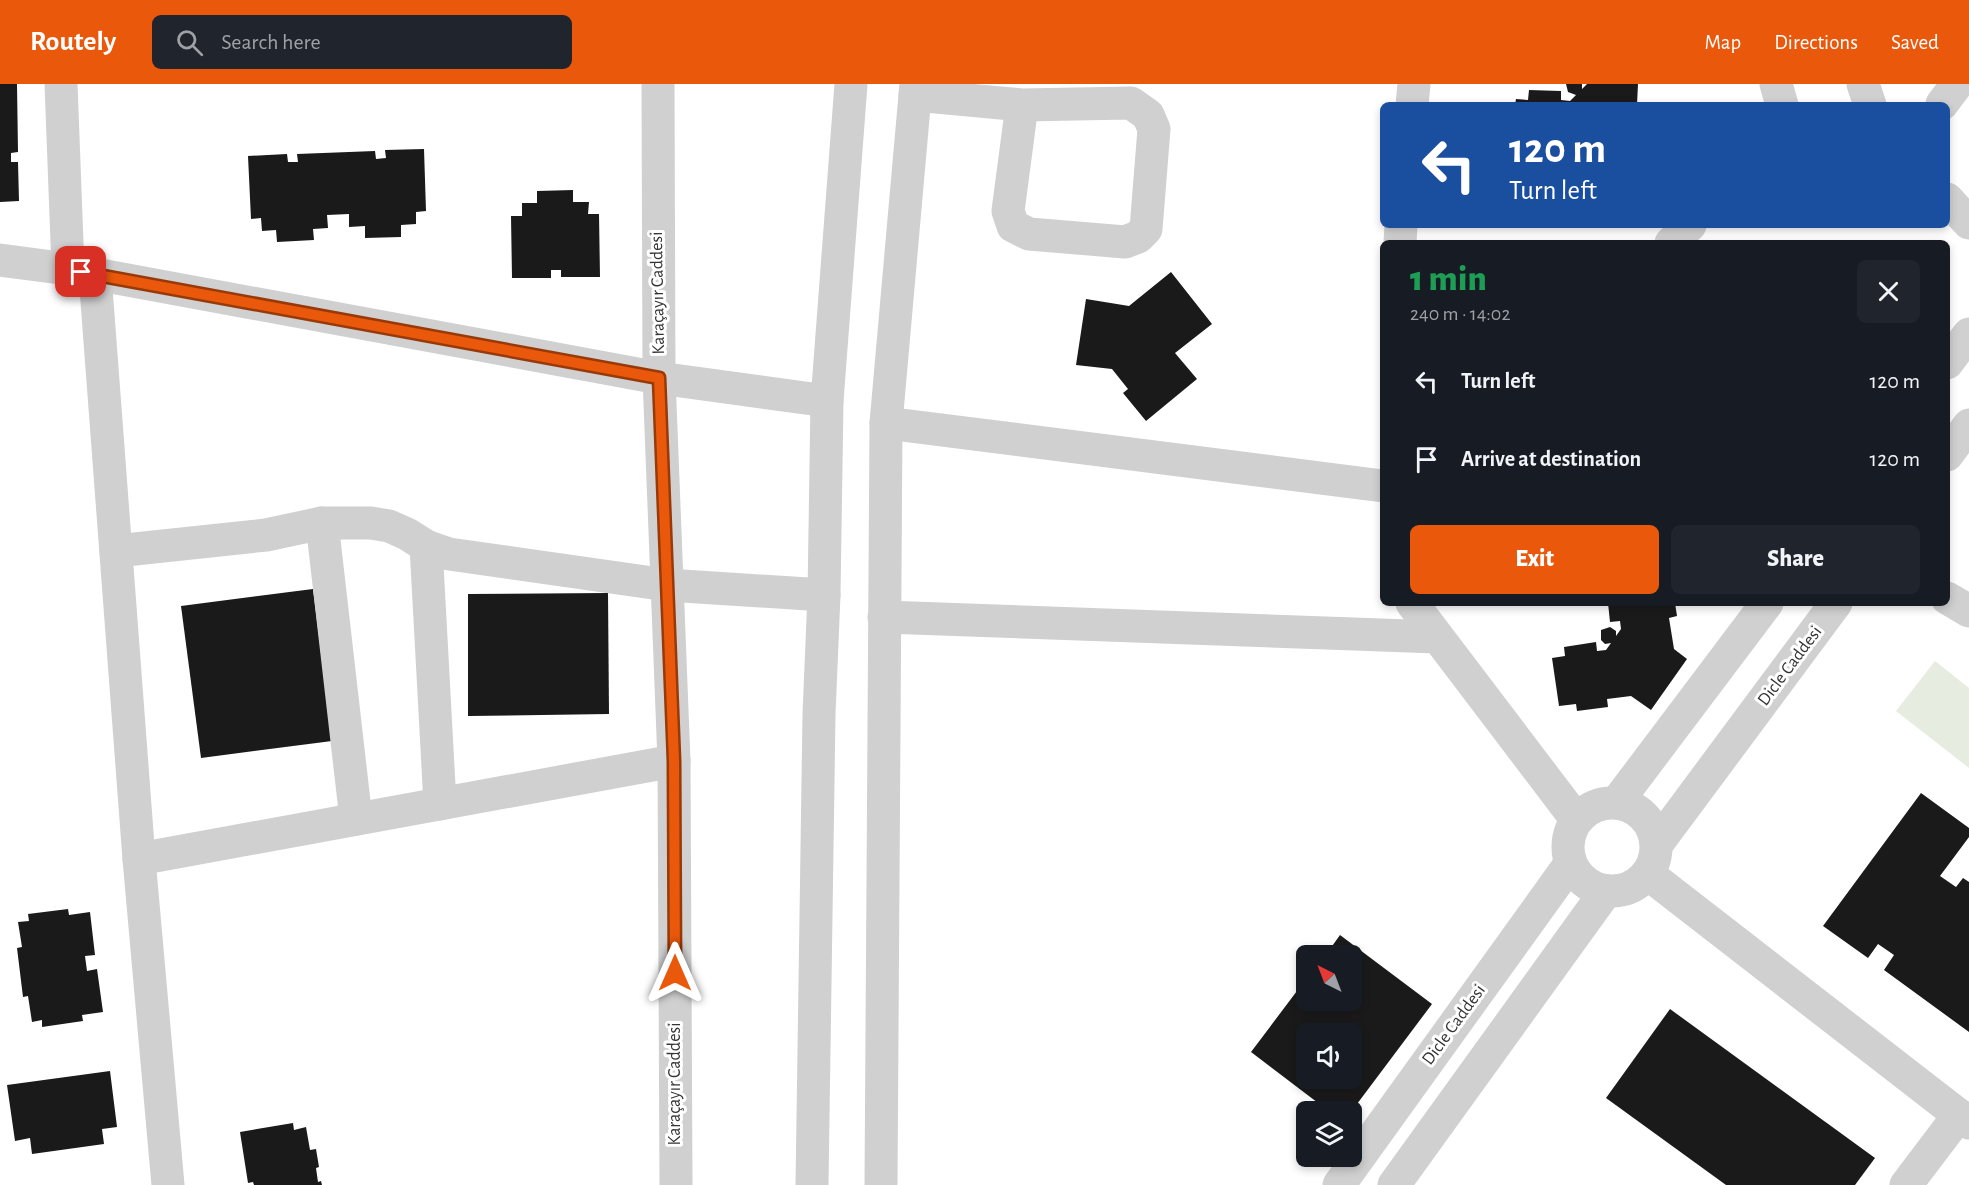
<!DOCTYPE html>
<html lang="en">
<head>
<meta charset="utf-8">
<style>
  :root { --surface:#171b24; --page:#20242c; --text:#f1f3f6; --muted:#9ea1a6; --accent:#ea580c }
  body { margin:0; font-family:"Alegreya Sans",sans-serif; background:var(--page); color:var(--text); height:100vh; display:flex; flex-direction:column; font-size:22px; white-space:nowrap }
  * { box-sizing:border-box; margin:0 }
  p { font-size:20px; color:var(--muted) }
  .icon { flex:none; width:33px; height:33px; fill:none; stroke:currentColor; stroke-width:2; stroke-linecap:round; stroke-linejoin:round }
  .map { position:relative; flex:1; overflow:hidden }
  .side { position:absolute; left:1380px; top:156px; width:570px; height:366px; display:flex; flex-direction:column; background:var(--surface); border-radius:9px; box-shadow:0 3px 9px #0003 }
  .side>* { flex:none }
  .guide { position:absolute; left:1380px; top:18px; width:570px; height:126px; border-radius:9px; box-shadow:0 3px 9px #0003; background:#1a4fa0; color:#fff; overflow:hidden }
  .needle { width:39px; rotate:318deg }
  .controls { position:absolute; left:1296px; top:861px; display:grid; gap:12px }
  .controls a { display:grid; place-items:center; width:66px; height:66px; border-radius:9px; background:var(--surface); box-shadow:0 3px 9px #0003; font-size:30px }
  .pin { position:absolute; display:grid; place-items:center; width:51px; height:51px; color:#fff; margin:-26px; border-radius:12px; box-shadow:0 3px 9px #0006 }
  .me { position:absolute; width:66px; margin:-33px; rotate:0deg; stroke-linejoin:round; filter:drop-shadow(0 0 4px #0008) }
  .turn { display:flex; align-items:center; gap:21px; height:126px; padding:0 30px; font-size:27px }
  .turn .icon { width:78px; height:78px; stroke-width:2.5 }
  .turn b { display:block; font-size:42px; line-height:51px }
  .round { display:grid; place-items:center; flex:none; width:63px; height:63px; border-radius:9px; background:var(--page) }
  .summary { display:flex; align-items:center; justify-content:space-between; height:102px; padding:0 30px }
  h1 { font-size:36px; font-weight:800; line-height:45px; color:#1e9e55 }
  .button { display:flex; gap:12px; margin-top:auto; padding:12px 30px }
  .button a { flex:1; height:69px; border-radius:9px; background:var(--accent); color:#fff; font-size:24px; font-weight:800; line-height:69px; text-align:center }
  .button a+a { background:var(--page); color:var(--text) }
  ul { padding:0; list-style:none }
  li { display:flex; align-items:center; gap:18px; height:78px; padding:0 30px }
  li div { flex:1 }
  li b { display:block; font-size:22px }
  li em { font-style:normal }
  header { display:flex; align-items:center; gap:36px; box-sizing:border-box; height:84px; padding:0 30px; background:var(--accent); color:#fff }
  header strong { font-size:28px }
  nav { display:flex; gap:33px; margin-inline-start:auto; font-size:21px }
  .search { width:420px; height:54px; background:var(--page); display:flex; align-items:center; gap:15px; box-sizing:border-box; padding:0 21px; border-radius:9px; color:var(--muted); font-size:22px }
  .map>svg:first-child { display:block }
</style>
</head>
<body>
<header>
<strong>Routely</strong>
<div class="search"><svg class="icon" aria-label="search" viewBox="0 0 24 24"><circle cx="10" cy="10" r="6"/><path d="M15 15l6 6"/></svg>Search here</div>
<nav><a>Map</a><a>Directions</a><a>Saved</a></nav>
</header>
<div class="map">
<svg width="1969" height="1101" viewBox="0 0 1969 1101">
  <rect width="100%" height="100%" fill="#fff"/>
  <polygon fill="#e6ecdf" points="1935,577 1969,604 1969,684 1896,627"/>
  <g fill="#1a1a1a" fill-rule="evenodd">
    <polygon points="0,0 17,0 18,68 11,69 11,78 18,78 19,117 0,118"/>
    <polygon points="1566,0 1582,0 1582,5 1587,0 1638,0 1637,21 1515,21 1516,15 1528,16 1529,6 1561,7 1561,16 1570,17 1576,11 1568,8"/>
    <polygon points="424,65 426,127 416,128 416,140 401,141 401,153 365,154 365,142 349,143 349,130 327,131 328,144 313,145 314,156 277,158 276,146 262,147 261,134 251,135 248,72 287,70 288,78 298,78 297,70 375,67 376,75 386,74 385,66"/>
    <polygon points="573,106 573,118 589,118 588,130 599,130 600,193 561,193 561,186 551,186 551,194 512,194 511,132 522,132 522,119 537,119 537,107"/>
    <polygon points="1171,188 1212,240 1175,269 1197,295 1146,337 1123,309 1128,305 1112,285 1076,281 1086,215 1129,222"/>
    <polygon points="313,505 332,657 201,674 181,522"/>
    <polygon points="608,509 609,630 468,632 468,510"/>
    <polygon points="1608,519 1675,519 1677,532 1669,534 1674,565 1687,575 1651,626 1631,612 1607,615 1608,623 1577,627 1576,620 1559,622 1552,574 1565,572 1564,563 1596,558 1597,567 1606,566 1611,559 1605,560 1601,556 1601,546 1610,543 1616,547 1616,552 1621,545 1620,537 1610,538"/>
    <polygon points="1921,709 1969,744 1969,753 1940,792 1956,803 1963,794 1969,798 1969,948 1884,886 1894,871 1878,860 1868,874 1823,842"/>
    <polygon points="68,825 69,831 90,828 95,871 85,872 87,887 97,885 103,928 82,931 83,937 42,943 42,936 32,938 28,912 23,913 17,864 22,863 18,838 29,837 28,830"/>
    <path d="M1340,851L1432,920L1351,1028H1330L1251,968L1306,895V916H1352V872H1325ZM1306,950H1352V994H1306Z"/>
    <polygon points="1670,925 1875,1074 1855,1101 1726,1101 1606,1014"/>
    <polygon points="110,987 117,1043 102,1045 104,1060 32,1070 30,1054 15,1057 7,1001"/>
    <polygon points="293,1039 294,1046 306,1043 310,1066 316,1065 319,1083 316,1084 318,1098 321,1097 322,1101 254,1101 253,1098 248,1099 240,1048"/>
  </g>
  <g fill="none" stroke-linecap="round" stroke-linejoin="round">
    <g stroke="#d0d0d0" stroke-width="33">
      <polyline points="61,0 68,185"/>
      <polyline points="658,0 659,294 674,677 676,1101"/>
      <polyline points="1776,0 1782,21"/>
      <polyline points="1863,0 1870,21"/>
      <polyline points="915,11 1022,21 1131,19 1148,31 1154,45 1146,145 1138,153 1125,158 1029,150 1013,142 1008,127 1022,21"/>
      <polyline points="1942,20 1957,0"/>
      <polyline points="1412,21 1414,0"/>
      <polyline points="1947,115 1969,139"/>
      <polyline points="1400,159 1401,141"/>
      <polyline points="1671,159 1690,141"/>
      <polyline points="0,176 68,185 659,294 827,317"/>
      <polyline points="95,191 139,775"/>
      <polyline points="1947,279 1969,250"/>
      <polyline points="886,339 1383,402"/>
      <polyline points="1947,371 1969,341"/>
      <polyline points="322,439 356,735"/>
      <polyline points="426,462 440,720"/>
      <polyline points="116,467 266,451 322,439 371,439 389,442 407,450 426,462 449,470 667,501 824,511"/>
      <polyline points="1947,514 1969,527"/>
      <polyline points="1412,519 1576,735"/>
      <polyline points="884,533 1437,553"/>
      <polyline points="1617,718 1767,519"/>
      <circle cx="1612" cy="763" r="44"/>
      <polyline points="1657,760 1836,519"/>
      <polyline points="1648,790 1969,1039"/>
      <polyline points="168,1101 139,775 674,677"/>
      <polyline points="812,1101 819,630 824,511 827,317 851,0"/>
      <polyline points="881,1101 886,339 916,0"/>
      <polyline points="1339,1101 1570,780"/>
      <polyline points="1394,1101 1606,807"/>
      <polyline points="1906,1101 1959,1031"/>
    </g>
  </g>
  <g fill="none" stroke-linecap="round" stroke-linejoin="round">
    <defs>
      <polyline id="route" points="81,188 659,294 674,677 675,889"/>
    </defs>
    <use href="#route" stroke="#983908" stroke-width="15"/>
    <use href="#route" stroke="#ea580c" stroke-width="10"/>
  </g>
  <g text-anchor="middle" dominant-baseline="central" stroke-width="6" stroke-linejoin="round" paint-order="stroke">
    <g font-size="18" fill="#333" stroke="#fff">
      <text transform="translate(658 209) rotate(-91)">Karaçayır Caddesi</text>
      <text transform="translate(1790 582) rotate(-53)">Dicle Caddesi</text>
      <text transform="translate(1454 941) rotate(-54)">Dicle Caddesi</text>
      <text transform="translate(675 1000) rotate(-90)">Karaçayır Caddesi</text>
    </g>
  </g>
</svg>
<div class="controls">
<a><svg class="needle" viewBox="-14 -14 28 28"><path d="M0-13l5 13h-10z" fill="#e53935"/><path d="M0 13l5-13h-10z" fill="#9ea1a6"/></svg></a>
<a><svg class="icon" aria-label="sound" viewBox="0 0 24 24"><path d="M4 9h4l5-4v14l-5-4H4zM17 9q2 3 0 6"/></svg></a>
<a><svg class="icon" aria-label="layers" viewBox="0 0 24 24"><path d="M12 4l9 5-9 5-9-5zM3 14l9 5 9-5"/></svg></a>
</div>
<div class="pin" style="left:81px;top:188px;background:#d93025"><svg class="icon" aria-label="arrive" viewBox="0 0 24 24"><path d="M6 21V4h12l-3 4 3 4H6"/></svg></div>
<svg class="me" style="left:675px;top:889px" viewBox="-20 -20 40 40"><path d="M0-17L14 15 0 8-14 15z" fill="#ea580c" stroke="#fff" stroke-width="4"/></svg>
<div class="guide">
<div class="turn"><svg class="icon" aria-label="left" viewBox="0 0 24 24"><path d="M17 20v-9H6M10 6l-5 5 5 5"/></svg><div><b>120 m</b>Turn left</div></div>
</div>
<section class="side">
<div class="summary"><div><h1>1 min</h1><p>240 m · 14:02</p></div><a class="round"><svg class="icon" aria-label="close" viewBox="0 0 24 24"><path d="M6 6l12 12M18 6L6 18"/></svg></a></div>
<ul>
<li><svg class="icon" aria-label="left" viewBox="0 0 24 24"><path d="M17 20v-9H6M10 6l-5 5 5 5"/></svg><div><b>Turn left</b></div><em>120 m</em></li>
<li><svg class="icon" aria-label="arrive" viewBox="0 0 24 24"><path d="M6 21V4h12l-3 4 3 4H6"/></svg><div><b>Arrive at destination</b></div><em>120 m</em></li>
</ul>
<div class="button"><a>Exit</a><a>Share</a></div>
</section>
</div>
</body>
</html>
